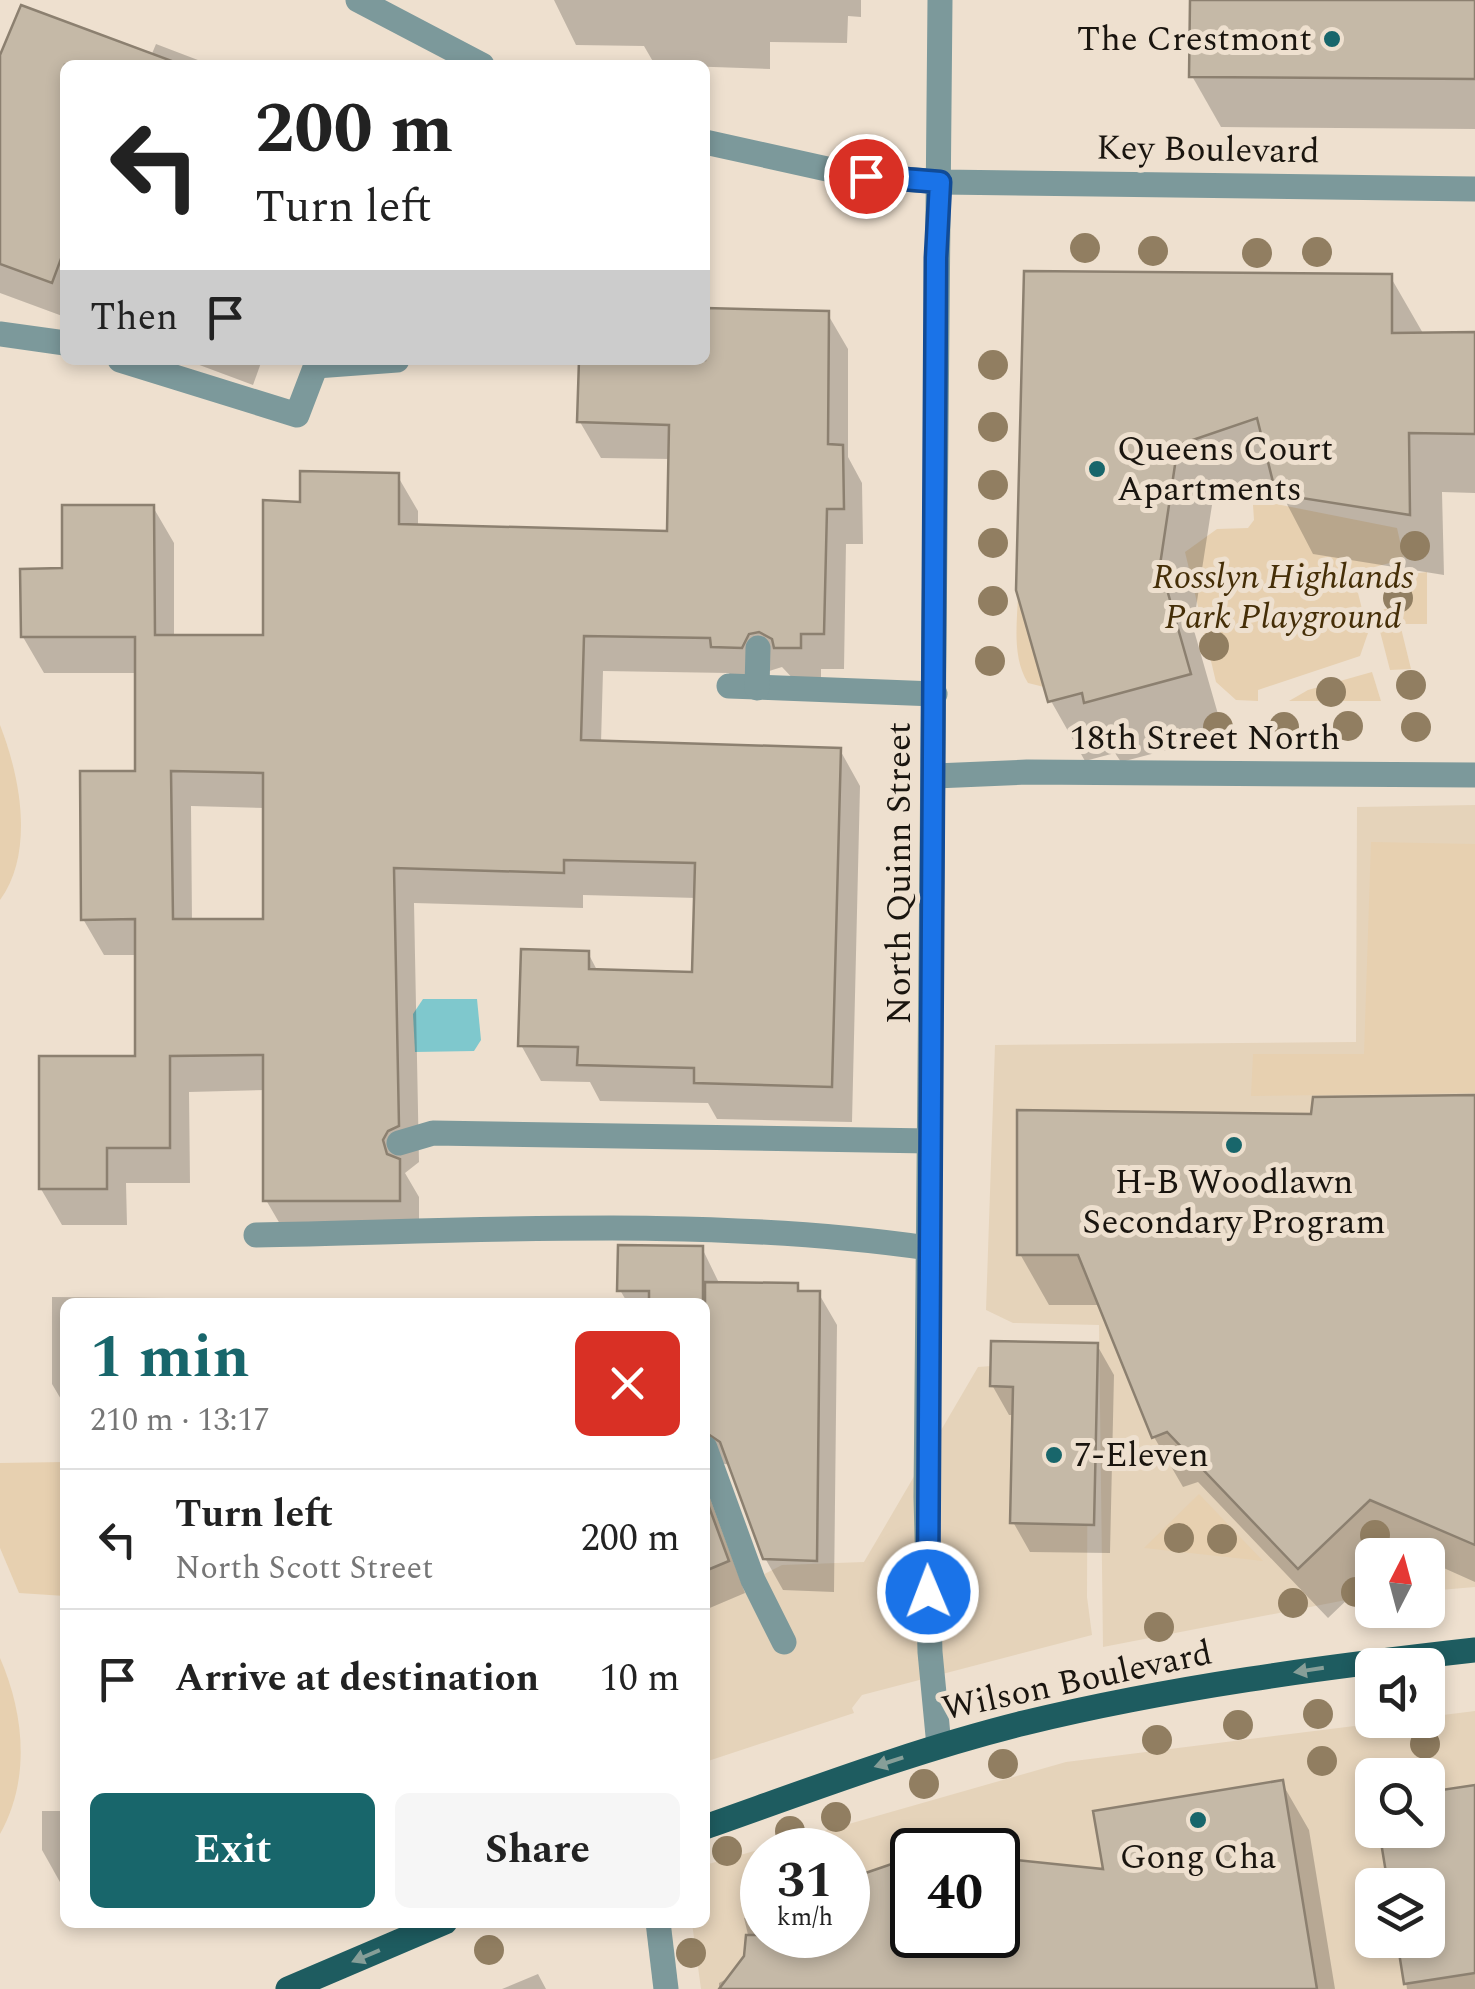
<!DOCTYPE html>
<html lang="en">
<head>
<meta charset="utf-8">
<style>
  :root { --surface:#fff; --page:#f6f6f6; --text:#222; --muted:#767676; --line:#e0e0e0; --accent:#18666b }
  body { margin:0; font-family:Spectral,serif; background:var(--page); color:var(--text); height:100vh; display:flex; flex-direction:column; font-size:38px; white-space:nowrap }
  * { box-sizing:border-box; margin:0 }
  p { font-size:32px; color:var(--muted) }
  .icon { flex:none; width:55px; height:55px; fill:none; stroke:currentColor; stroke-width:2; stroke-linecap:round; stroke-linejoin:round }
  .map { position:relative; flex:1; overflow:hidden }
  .side { position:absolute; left:60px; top:1298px; width:650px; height:630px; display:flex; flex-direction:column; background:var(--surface); border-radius:15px; box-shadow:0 5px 15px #0003 }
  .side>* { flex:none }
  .hud { position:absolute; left:60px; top:60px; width:650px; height:305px; border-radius:15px; box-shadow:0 5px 15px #0003; background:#fff; color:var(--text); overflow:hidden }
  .needle { width:65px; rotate:6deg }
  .tools { position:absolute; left:1355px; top:1538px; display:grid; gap:20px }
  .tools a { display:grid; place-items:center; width:90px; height:90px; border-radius:15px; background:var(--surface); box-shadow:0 5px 15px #0003; font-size:50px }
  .speed { position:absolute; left:740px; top:1828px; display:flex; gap:20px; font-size:50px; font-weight:700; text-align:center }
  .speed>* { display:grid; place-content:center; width:130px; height:130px; border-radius:50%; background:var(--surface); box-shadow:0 5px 15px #0003; line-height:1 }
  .speed small { font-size:25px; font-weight:400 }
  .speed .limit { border:5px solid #111; border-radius:15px; background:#fff; color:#111 }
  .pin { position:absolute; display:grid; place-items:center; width:85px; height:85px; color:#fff; margin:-42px; border:5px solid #fff; border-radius:50%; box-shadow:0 2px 10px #0007 }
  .me { position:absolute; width:110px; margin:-55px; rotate:359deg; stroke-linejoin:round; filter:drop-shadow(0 0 8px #0008) }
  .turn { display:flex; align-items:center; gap:35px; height:210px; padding:0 30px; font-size:45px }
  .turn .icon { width:130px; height:130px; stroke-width:2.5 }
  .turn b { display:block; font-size:70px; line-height:85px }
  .then { display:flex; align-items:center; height:95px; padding:0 30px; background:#0003; gap:20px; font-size:38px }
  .round { display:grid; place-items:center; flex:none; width:105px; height:105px; border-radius:15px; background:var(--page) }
  .head { display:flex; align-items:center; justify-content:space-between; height:170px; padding:0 30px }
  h1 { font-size:60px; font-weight:700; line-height:75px; color:var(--accent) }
  .cta { display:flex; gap:20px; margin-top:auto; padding:20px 30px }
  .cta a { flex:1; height:115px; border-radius:15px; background:var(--accent); color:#fff; font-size:40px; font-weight:700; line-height:115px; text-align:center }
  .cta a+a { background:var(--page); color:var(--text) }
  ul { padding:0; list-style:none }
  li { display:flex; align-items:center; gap:30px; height:140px; padding:0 30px; border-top:2px solid var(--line) }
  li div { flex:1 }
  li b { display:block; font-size:38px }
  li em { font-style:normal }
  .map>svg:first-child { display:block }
</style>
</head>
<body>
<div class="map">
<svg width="1475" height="1989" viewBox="0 0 1475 1989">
  <rect width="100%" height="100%" fill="#eee0cf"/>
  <g fill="#e5d3ba" fill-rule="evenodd">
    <polygon points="1475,805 1475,1587 1428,1591 1428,1555 1372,1555 1372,1595 1103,1647 1099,1325 1013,1323 986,1310 995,1045 1356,1042 1357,807"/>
    <polygon points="1088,1359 1087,1597 1092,1635 862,1695 852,1708 854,1713 705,1762 705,1448 753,1580 782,1565 864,1562 978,1367"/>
    <path d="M1475,1711V1989H701L692,1923L705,1922V1865L1066,1762ZM1372,1775H1428V1830H1372ZM762,1850H848V1935H762ZM912,1850H998V1935H912ZM1372,1885H1428V1940H1372Z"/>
  </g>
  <g fill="#e7d0b0">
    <polygon points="1266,502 1397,528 1404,559 1353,573 1368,633 1360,656 1258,690 1258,701 1236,700 1216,682 1185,552 1217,529 1248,528 1254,520 1253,505"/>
    <polygon points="1427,572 1427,624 1400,624 1411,669 1390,670 1375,612 1392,607 1388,590 1412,584 1411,574"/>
    <path d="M1018,595L1044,687L1028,683C1012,657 1017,625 1018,595Z"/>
    <polygon points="1372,672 1381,701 1289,701 1308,690"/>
    <path d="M0,725C20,776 35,852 0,900Z"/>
    <polygon points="1371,842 1475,844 1475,1093 1251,1096 1253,1054 1364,1054"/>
    <polygon points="65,1462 65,1596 19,1593 0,1548 0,1463"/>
    <polygon points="1199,1494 1263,1561 1144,1548"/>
    <path d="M0,1658C24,1713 31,1779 0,1834Z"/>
  </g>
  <polygon fill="#7fc8cd" points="423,999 477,999 481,1040 474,1051 415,1052 413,1014"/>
  <g fill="#0003" fill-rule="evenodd">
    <polygon points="554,0 861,0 861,17 848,16 847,43 770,42 770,69 655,65 644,46 576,45"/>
    <polygon points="1192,0 1475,0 1475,129 1221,127 1192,76"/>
    <polygon points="156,44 211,65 65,65 65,317 0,293 0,67 151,56"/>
    <polygon points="1027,274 1390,276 1424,335 1475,335 1475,493 1442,492 1444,575 1313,554 1276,483 1212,505 1193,627 1224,735 1121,762 1115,753 1085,761 1051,701"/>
    <path d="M705,310L827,313L848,349V457L862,483L863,544H846L844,669H821V683H797L782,667L734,682L729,673L603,671L601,743L840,750L860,786L852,1122L717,1119L708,1103L600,1101L590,1082L541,1081L521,1045L588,953L598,972L695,975L697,898L583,895V908L414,903L419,1162L405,1173L419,1197V1236H287L266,1200V1090L189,1092L190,1183H126L127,1225H62L41,1189L138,1058V955H104L83,919L138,773L137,673H44L23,637L65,571L153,507L174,543V637L266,638L302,504L397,475L418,511V527L669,534L671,459L601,458L580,422L581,360H705ZM191,806L266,808V922H192Z"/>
    <polygon points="186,360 262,360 253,385"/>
    <polygon points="1475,1097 1475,1582 1428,1561 1428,1555 1400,1550 1394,1555 1372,1555 1372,1576 1328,1618 1198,1482 1183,1487 1154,1437 1101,1305 1049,1305 1020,1254 1313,1116"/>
    <polygon points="702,1248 720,1285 797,1286 801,1293 819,1294 837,1325 834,1592 783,1590 765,1558 731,1465 719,1463 706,1487 745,1593 705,1610 705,1302 627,1302 620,1290"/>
    <polygon points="52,1297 167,1298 170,1302 65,1302 65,1406 52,1384"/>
    <polygon points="1097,1345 1114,1375 1110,1553 1030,1552 1013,1522 1015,1415 1009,1415 992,1385"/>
    <polygon points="1282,1783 1309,1830 1335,1989 719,1989 719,1983 732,1976 746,1957 749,1939 744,1918 762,1911 762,1935 848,1935 848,1882 912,1860 912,1935 998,1935 998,1850 940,1850 994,1832 1014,1863 1106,1872"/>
    <polygon points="1475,1787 1475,1989 1407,1989 1399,1940 1428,1940 1428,1885 1391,1885 1382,1830 1428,1830 1428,1795"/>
    <polygon points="42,1811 65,1811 65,1891 42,1850"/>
    <polygon points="538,1974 546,1989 502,1989"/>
  </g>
  <g fill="#c5b9a7" stroke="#8c8070" stroke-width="2.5" fill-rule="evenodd">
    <polygon points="1190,0 1475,0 1475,79 1189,77"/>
    <polygon points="21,5 172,61 172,65 65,65 65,248 52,283 0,264 0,55"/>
    <polygon points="1024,271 1392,274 1392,333 1475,332 1475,434 1409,433 1410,515 1276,494 1257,418 1178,445 1160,565 1191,674 1084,703 1082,693 1048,702 1016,590"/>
    <path d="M705,308L829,311L828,444L843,445L844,509H827L824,634H801V648H774L772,639L759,632L749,634L742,648L711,647L710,638L584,636L581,740L841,748L832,1087L694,1083V1068L577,1065L578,1047L518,1046L521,949L589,951V969L692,972L695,863L564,860V873L394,868L399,1126L388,1131L383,1140L387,1154L400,1159V1201H263V1055L170,1056V1148H107V1189H39V1056H135V919L81,920L80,771H135V637H21L20,569L62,568V505H154L155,635H263V500L300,502V471L399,473V524L667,531L669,425L577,422L579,360H705ZM171,771L263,773V919H173Z"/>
    <polygon points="1475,1095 1475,1545 1370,1500 1298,1569 1167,1432 1152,1438 1078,1255 1017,1255 1017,1110 1311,1114 1313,1097"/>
    <polygon points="618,1245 703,1246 703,1302 649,1301 649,1291 617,1291"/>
    <polygon points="705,1282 798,1283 798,1291 820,1291 817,1561 763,1559 720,1442 705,1432"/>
    <polygon points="991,1341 1098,1343 1094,1525 1010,1523 1013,1387 990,1386"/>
    <polygon points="705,1496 729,1561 705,1571"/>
    <polygon points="1283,1780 1317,1989 719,1989 744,1956 746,1935 848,1935 848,1879 912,1857 912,1935 998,1935 998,1858 1103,1869 1093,1811"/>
    <polygon points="1475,1785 1475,1973 1404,1984 1397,1940 1428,1940 1428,1885 1388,1885 1379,1830 1428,1830 1428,1792"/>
  </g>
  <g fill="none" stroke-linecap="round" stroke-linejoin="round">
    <g stroke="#7c999b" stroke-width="25">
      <polyline points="0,334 65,343"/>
      <polyline points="120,360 297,415 318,360"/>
      <polyline points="316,366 397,360"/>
      <polyline points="729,686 935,694"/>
      <polyline points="757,688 758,648"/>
      <polyline points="399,1143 433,1133 930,1141"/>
      <path d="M256,1235C479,1231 707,1216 928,1248"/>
      <polyline points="705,1448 753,1580 784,1642"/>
    </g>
    <g stroke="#7c999b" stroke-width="25">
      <polyline points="935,776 1027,772 1475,775"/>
      <polyline points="658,1922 666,1989"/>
    </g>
    <g stroke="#7c999b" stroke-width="25">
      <polyline points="358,0 482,65"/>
      <polyline points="705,142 854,175 941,182 1475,189"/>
      <polyline points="939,1746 930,1652 926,1497 940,0"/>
    </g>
    <g stroke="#1e5c60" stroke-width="25">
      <path d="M705,1827C810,1790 915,1750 1024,1723C1172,1687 1324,1667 1475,1650"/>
      <polyline points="288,1989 445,1922"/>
    </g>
  </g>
  <g fill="#917e61">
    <circle cx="1085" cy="248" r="15"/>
    <circle cx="1153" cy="251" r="15"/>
    <circle cx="1317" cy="252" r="15"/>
    <circle cx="1257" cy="253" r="15"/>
    <circle cx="993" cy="365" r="15"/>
    <circle cx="993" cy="427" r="15"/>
    <circle cx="993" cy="485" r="15"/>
    <circle cx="993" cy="543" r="15"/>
    <circle cx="1415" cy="546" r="15"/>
    <circle cx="1398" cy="598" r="15"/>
    <circle cx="993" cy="601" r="15"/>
    <circle cx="1214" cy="646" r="15"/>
    <circle cx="990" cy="661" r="15"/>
    <circle cx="1411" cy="685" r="15"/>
    <circle cx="1331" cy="692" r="15"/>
    <circle cx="1348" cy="726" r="15"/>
    <circle cx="1218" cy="727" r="15"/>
    <circle cx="1284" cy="727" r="15"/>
    <circle cx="1416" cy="727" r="15"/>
    <circle cx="1375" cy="1535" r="15"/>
    <circle cx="1179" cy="1538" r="15"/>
    <circle cx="1222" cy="1539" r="15"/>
    <circle cx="1356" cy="1592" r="15"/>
    <circle cx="1293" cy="1603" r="15"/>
    <circle cx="1159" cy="1627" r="15"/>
    <circle cx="1318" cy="1714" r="15"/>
    <circle cx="1238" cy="1725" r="15"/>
    <circle cx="1157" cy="1740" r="15"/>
    <circle cx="1425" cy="1744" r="15"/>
    <circle cx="1322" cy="1761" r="15"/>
    <circle cx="1003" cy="1764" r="15"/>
    <circle cx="924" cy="1784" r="15"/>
    <circle cx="836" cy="1817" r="15"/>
    <circle cx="790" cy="1831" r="15"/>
    <circle cx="727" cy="1851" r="15"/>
    <circle cx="489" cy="1950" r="15"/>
    <circle cx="691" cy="1953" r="15"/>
  </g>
  <defs><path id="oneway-solid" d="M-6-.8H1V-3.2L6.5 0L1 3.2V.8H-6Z" transform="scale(2.5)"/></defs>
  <g fill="#869e98">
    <use href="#oneway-solid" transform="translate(1309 1670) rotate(171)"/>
    <use href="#oneway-solid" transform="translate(889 1762) rotate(162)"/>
    <use href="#oneway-solid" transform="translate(366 1956) rotate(157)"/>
  </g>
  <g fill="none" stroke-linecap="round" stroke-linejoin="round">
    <defs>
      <polyline id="route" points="866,176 940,182 936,258 928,1592"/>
    </defs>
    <use href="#route" stroke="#114b97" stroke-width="25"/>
    <use href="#route" stroke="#1a73e8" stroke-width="18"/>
  </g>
  <g fill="#18666b" stroke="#eee0cf" stroke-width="4">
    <circle cx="1332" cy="39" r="10"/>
    <circle cx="1097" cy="469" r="10"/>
    <circle cx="1234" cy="1145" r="10"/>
    <circle cx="1054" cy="1455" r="10"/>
    <circle cx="1198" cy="1820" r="10"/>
  </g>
  <g text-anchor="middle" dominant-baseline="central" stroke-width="10" stroke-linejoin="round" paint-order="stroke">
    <g font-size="35" fill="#1a150f" stroke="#eee0cf" text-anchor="start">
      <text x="1312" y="39" text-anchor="end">The Crestmont</text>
      <text x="1117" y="449">Queens Court<tspan x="1117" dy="40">Apartments</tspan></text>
      <text x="1234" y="1182" text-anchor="middle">H-B Woodlawn<tspan x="1234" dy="40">Secondary Program</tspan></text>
      <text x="1074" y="1455">7-Eleven</text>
      <text x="1198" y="1857" text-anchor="middle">Gong Cha</text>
    </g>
    <g font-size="35" fill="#1a150f" stroke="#eee0cf">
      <text transform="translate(1208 150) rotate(1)">Key Boulevard</text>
      <text x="1205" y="738">18th Street North</text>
      <text transform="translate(899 873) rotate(-90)">North Quinn Street</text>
      <text transform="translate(1077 1681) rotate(-12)">Wilson Boulevard</text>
    </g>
    <g font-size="35" font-style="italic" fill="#452e07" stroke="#eee0cf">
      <text x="1283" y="577">Rosslyn Highlands<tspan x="1283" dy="40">Park Playground</tspan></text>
    </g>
  </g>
</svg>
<div class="tools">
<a><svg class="needle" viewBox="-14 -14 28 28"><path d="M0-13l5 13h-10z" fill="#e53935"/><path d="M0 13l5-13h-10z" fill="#767676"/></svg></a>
<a><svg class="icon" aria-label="sound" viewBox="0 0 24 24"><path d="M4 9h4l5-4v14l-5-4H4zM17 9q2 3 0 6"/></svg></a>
<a><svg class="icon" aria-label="search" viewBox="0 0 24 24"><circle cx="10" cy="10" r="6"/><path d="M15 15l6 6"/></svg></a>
<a><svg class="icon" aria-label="layers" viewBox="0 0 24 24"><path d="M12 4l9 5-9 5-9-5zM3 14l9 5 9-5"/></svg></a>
</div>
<div class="speed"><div>31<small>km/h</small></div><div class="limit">40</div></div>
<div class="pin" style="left:866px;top:176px;background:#d93025"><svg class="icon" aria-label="arrive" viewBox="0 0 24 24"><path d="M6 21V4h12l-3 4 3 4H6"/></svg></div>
<svg class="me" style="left:928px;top:1592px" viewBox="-20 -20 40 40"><circle r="17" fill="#1a73e8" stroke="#fff" stroke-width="3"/><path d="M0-11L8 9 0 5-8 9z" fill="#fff"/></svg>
<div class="hud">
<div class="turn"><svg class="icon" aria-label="left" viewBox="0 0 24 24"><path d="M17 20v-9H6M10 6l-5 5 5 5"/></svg><div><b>200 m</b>Turn left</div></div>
<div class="then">Then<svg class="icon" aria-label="arrive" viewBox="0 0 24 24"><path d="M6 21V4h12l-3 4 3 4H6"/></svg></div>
</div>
<section class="side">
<div class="head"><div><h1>1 min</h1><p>210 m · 13:17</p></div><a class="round" style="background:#d93025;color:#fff"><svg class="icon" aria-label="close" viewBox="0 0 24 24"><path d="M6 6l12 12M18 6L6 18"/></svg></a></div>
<ul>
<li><svg class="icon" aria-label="left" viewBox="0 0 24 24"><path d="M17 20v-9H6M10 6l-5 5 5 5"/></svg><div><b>Turn left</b><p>North Scott Street</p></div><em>200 m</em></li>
<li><svg class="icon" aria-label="arrive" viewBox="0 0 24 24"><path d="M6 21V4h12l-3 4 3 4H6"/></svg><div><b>Arrive at destination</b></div><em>10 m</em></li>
</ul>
<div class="cta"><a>Exit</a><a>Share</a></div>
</section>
</div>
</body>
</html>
